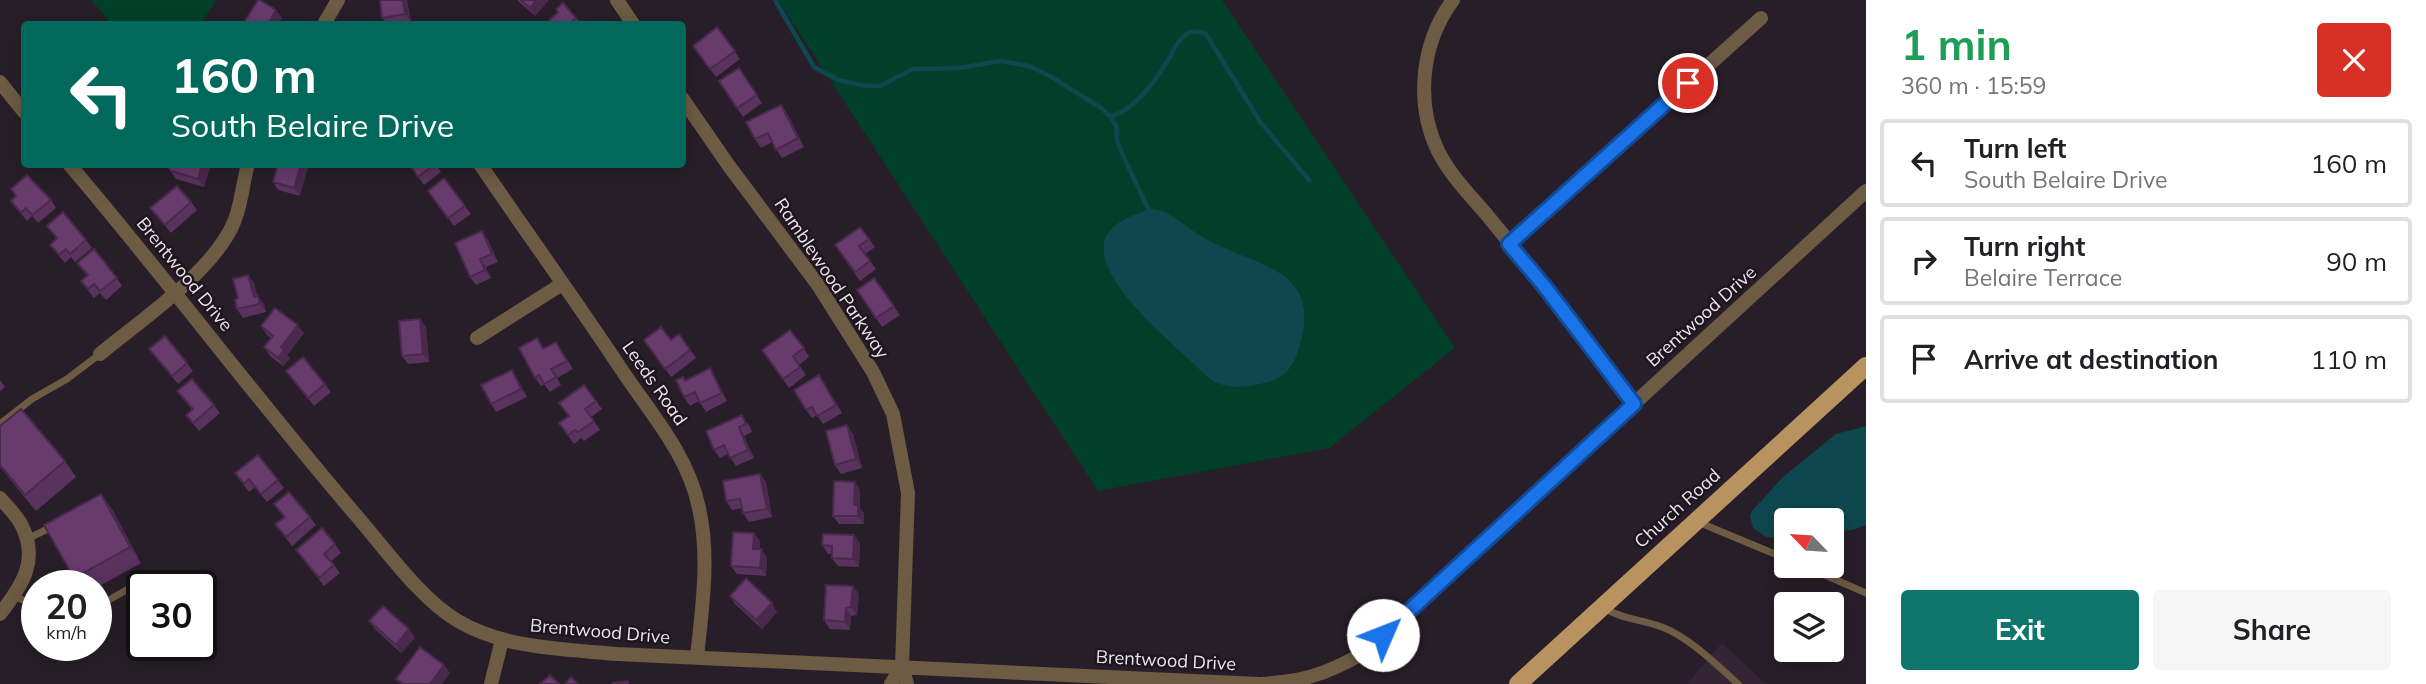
<!DOCTYPE html>
<html lang="en">
<head>
<meta charset="utf-8">
<style>
  :root { --surface:#fff; --page:#f6f6f6; --text:#202124; --muted:#757577; --line:#e0e0e0; --accent:#0f766e }
  body { margin:0; font-family:Mulish,sans-serif; background:var(--page); color:var(--text); height:100vh; display:flex; flex-direction:column; font-size:26px; white-space:nowrap }
  * { box-sizing:border-box; margin:0 }
  p { font-size:23px; color:var(--muted) }
  .icon { flex:none; width:38px; height:38px; fill:none; stroke:currentColor; stroke-width:2; stroke-linecap:round; stroke-linejoin:round }
  .map { position:relative; flex:1; overflow:hidden }
  .drawer { display:flex; flex-direction:column; background:var(--surface); width:560px }
  .drawer>* { flex:none }
  .guide { position:absolute; left:21px; top:21px; width:665px; height:147px; border-radius:7px; box-shadow:0 4px 18px #0003; background:#00695c; color:#fff; overflow:hidden }
  .needle { width:46px; rotate:295deg }
  .buttons { position:absolute; left:1774px; top:508px; display:grid; gap:14px }
  .buttons a { display:grid; place-items:center; width:70px; height:70px; border-radius:7px; background:var(--surface); box-shadow:0 4px 18px #0003; font-size:35px }
  .speed { position:absolute; left:21px; top:570px; display:flex; gap:14px; font-size:35px; font-weight:700; text-align:center }
  .speed>* { display:grid; place-content:center; width:91px; height:91px; border-radius:50%; background:var(--surface); box-shadow:0 4px 18px #0003; line-height:1 }
  .speed small { font-size:18px; font-weight:400 }
  .speed .limit { border:4px solid #111; border-radius:10px; background:#fff; color:#111 }
  .pin { position:absolute; display:grid; place-items:center; width:60px; height:60px; color:#fff; margin:-30px; border:4px solid #fff; border-radius:50%; box-shadow:0 2px 7px #0007 }
  .me { position:absolute; width:77px; margin:-38px; rotate:46deg; stroke-linejoin:round; filter:drop-shadow(0 0 5px #0008) }
  .turn { display:flex; align-items:center; gap:24px; height:147px; padding:0 35px; font-size:32px }
  .turn .icon { width:91px; height:91px; stroke-width:2.5 }
  .turn b { display:block; font-size:49px; line-height:60px }
  .round { display:grid; place-items:center; flex:none; width:74px; height:74px; border-radius:7px; background:var(--page) }
  .head { display:flex; align-items:center; justify-content:space-between; height:119px; padding:0 35px }
  h1 { font-size:42px; font-weight:700; line-height:52px; color:#1e9e55 }
  .button { display:flex; gap:14px; margin-top:auto; padding:14px 35px }
  .button a { flex:1; height:80px; border-radius:7px; background:var(--accent); color:#fff; font-size:28px; font-weight:700; line-height:80px; text-align:center }
  .button a+a { background:var(--page); color:var(--text) }
  ul { padding:0; list-style:none }
  li { display:flex; align-items:center; gap:21px; height:88px; margin:0 14px 10px; padding:0 21px; border:4px solid var(--line); border-radius:7px }
  li div { flex:1 }
  li b { display:block; font-size:26px }
  li em { font-style:normal }
  main { display:flex; flex:1; min-height:0 }
  .map>svg:first-child { display:block }
</style>
</head>
<body>
<main>
<div class="map">
<svg width="1866" height="684" viewBox="0 0 1866 684">
  <rect width="100%" height="100%" fill="#281e29"/>
  <polygon fill="#342535" points="1722,643 1766,684 1687,684"/>
  <g fill="#003f29">
    <polygon points="91,0 216,0 201,24 112,24"/>
    <polygon points="778,0 1222,0 1455,348 1329,448 1098,491"/>
  </g>
  <g fill="#0e484e">
    <path d="M1149,209C1170,209 1186,228 1204,238C1257,268 1324,267 1299,348C1294,367 1284,379 1264,383C1250,387 1237,388 1223,385C1210,381 1202,372 1193,363C1170,341 1083,271 1108,233C1117,220 1135,215 1149,209Z"/>
    <polygon points="1866,426 1866,525 1852,530 1832,532 1832,520 1787,520 1787,539 1766,537 1753,528 1750,516 1752,511 1783,477 1836,434"/>
  </g>
  <g fill="none" stroke-linecap="round" stroke-linejoin="round">
    <g stroke="#0e484e" stroke-width="4.5">
      <polyline points="775,0 814,67 838,80 867,86 880,86 913,69 959,68 1001,61 1029,66 1050,76 1101,108 1111,118 1116,126 1117,140 1121,151 1150,213"/>
      <path d="M1109,116C1130,115 1156,80 1167,62C1173,53 1176,41 1185,35C1192,30 1198,31 1206,34L1261,123L1309,180"/>
    </g>
    <g stroke="#6d5b43" stroke-width="7">
      <polyline points="0,424 32,399 67,379 100,354"/>
      <polyline points="1698,522 1787,559"/>
      <polyline points="27,539 54,526"/>
      <polyline points="1802,565 1866,593"/>
      <polyline points="14,596 37,606"/>
      <polyline points="96,607 132,587"/>
      <path d="M1604,608C1624,620 1641,619 1662,627C1690,638 1716,664 1738,684"/>
    </g>
    <g stroke="#6d5b43" stroke-width="14">
      <polyline points="617,0 633,24"/>
      <path d="M1453,0C1421,43 1415,103 1438,151C1450,175 1470,195 1487,215C1506,238 1525,262 1544,285C1575,323 1604,364 1634,404"/>
      <polyline points="324,24 338,0"/>
      <polyline points="0,82 24,112"/>
      <polyline points="682,98 729,166 818,285 873,372 893,414 908,493 902,666 907,684"/>
      <path d="M69,164C167,279 257,400 355,514C384,547 420,599 458,621C506,649 563,649 617,654L1259,684"/>
      <path d="M480,164C526,232 574,298 619,366C650,413 687,452 699,508C710,557 702,608 697,657"/>
      <polyline points="1509,244 1761,18"/>
      <polyline points="477,338 562,284"/>
      <path d="M100,354C141,320 214,271 234,222C241,206 243,182 248,164"/>
      <path d="M0,498C7,506 16,515 21,524C40,560 22,586 0,614"/>
      <polyline points="491,684 502,640"/>
      <polyline points="891,684 902,666"/>
      <path d="M1262,684C1303,681 1324,675 1360,655L1866,191"/>
    </g>
    <polyline stroke="#b89360" stroke-width="18" points="1518,684 1866,366"/>
  </g>
  <g fill="#59335e">
    <polygon points="380,0 407,0 411,22 399,24 387,24 382,18"/>
    <polygon points="517,0 549,0 535,16"/>
    <polygon points="556,9 576,18 581,24 545,24 558,13"/>
    <polygon points="717,27 740,59 716,77 693,46"/>
    <polygon points="739,68 762,103 743,117 719,81"/>
    <polygon points="787,113 804,147 782,158 772,142 761,148 755,139"/>
    <polygon points="211,164 204,187 176,179 168,167"/>
    <polygon points="278,164 300,196 278,190 273,182"/>
    <polygon points="409,164 435,164 441,172 424,185"/>
    <polygon points="444,178 471,214 454,226 428,191"/>
    <polygon points="11,189 51,200 56,208 38,223 32,216 27,221 11,201 16,196"/>
    <polygon points="191,202 197,210 171,233 150,208"/>
    <polygon points="47,226 86,240 92,248 75,262 71,257 65,263 50,245 57,239"/>
    <polygon points="860,227 875,247 865,254 876,269 860,281 835,245"/>
    <polygon points="488,240 498,262 486,267 491,278 476,285 470,277"/>
    <polygon points="77,263 117,278 122,286 106,300 100,293 94,298 81,281 87,276"/>
    <polygon points="248,275 254,283 257,296 264,304 266,312 243,318 237,309 238,298"/>
    <polygon points="874,278 900,315 882,327 857,290"/>
    <polygon points="261,326 304,333 287,355 290,358 283,366 270,356 264,347 271,338 267,335"/>
    <polygon points="426,327 429,362 408,364 402,356"/>
    <polygon points="679,334 696,358 671,377 644,340 671,340"/>
    <polygon points="556,342 573,369 557,378 561,385 550,392 544,384 541,386 535,378 544,349"/>
    <polygon points="804,348 809,357 799,365 806,375 789,388 762,350"/>
    <polygon points="149,349 187,363 193,371 178,384"/>
    <polygon points="710,368 715,377 727,401 706,412 699,401 690,406 684,397 685,380"/>
    <polygon points="512,370 517,378 527,397 496,412 491,404"/>
    <polygon points="286,371 325,384 331,392 314,406"/>
    <polygon points="819,375 842,413 823,424 817,415 812,418 806,410"/>
    <polygon points="0,380 5,387 0,391"/>
    <polygon points="584,385 602,409 591,417 600,430 584,441 581,438 574,444 559,423 569,416"/>
    <polygon points="177,391 214,405 220,413 199,431 186,415 192,410"/>
    <polygon points="748,423 752,432 744,436 754,458 736,466 728,454 720,458 714,450 706,431"/>
    <polygon points="0,426 65,461 76,477 36,511 0,467"/>
    <polygon points="853,434 862,468 841,474 835,465"/>
    <polygon points="235,473 278,480 284,488 267,502 255,487 249,492"/>
    <polygon points="760,474 766,482 772,517 749,522 743,513 742,508 732,510 726,501"/>
    <polygon points="860,490 860,508 864,513 864,524 839,524 833,516"/>
    <polygon points="274,504 310,517 316,525 292,546 275,524 284,517"/>
    <polygon points="112,509 141,563 96,588 96,586 79,586 74,578"/>
    <polygon points="760,541 760,549 767,557 766,576 737,574 731,566"/>
    <polygon points="860,543 859,567 838,566 832,558 832,554 828,554 822,545"/>
    <polygon points="335,544 341,553 331,561 340,573 324,586 296,550"/>
    <polygon points="859,594 857,615 851,616 850,630 830,629 824,620"/>
    <polygon points="730,596 777,612 762,629 735,604"/>
    <polygon points="369,621 415,638 401,653 375,629"/>
  </g>
  <g fill="#49294c">
    <polygon points="403,0 407,0 411,22 405,14"/>
    <polygon points="536,0 549,0 535,16 530,8"/>
    <polygon points="276,10 282,18 278,24 268,24"/>
    <polygon points="781,105 787,113 804,147 798,138"/>
    <polygon points="202,164 211,164 204,187 198,179"/>
    <polygon points="301,164 309,164 300,196 294,188"/>
    <polygon points="482,231 488,240 498,262 492,254"/>
    <polygon points="480,259 486,267 491,278 485,270"/>
    <polygon points="248,275 254,283 260,305 254,297"/>
    <polygon points="258,296 264,304 266,312 260,304"/>
    <polygon points="420,319 426,327 429,362 423,354"/>
    <polygon points="298,325 304,333 287,355 290,358 283,366 278,358 281,347"/>
    <polygon points="512,370 517,378 527,397 521,389"/>
    <polygon points="847,425 853,434 862,468 856,459"/>
    <polygon points="739,427 744,436 754,458 748,450"/>
    <polygon points="760,474 766,482 772,517 767,509"/>
    <polygon points="855,482 860,490 860,508 864,513 864,524 858,516 854,505"/>
    <polygon points="101,494 112,509 141,563 130,547"/>
    <polygon points="754,533 760,541 759,557 753,549"/>
    <polygon points="854,535 860,543 859,567 853,559"/>
    <polygon points="762,549 767,557 766,576 760,568"/>
    <polygon points="853,586 859,594 857,615 851,607"/>
    <polygon points="772,603 777,612 762,629 756,620"/>
    <polygon points="846,608 851,616 850,630 845,622"/>
    <polygon points="409,629 415,638 401,653 396,645"/>
    <polygon points="444,665 450,673 442,684 430,684"/>
  </g>
  <g fill="#683b6d" stroke="#49294c" stroke-width="2">
    <polygon points="258,0 260,0 276,10 268,24 243,24"/>
    <polygon points="380,0 403,0 405,14 382,18"/>
    <polygon points="521,0 536,0 530,8"/>
    <polygon points="563,3 576,18 569,24 545,24 558,12 556,9"/>
    <polygon points="717,27 735,51 710,69 693,46"/>
    <polygon points="739,68 757,95 737,108 719,81"/>
    <polygon points="781,105 798,138 776,150 768,133 755,139 746,122"/>
    <polygon points="169,164 202,164 198,179 171,171 168,167"/>
    <polygon points="278,164 301,164 294,188 273,182"/>
    <polygon points="409,164 435,164 418,177"/>
    <polygon points="27,175 51,200 32,215 26,208 21,213 11,201 16,196 11,189"/>
    <polygon points="444,178 465,206 448,218 428,191"/>
    <polygon points="177,186 191,202 165,225 150,208"/>
    <polygon points="63,212 86,240 70,254 66,249 59,255 50,245 57,238 47,226"/>
    <polygon points="860,227 869,239 859,246 870,261 855,272 835,245"/>
    <polygon points="482,231 492,254 480,259 485,270 470,277 455,243"/>
    <polygon points="94,249 117,278 100,291 94,284 88,289 81,281 88,275 77,263"/>
    <polygon points="248,275 254,297 258,296 260,304 237,309 235,300 238,298 233,279"/>
    <polygon points="874,278 894,306 876,318 857,290"/>
    <polygon points="275,308 298,325 281,347 284,350 278,358 264,347 273,336 261,326"/>
    <polygon points="420,319 423,354 402,356 399,321"/>
    <polygon points="661,327 671,340 679,334 690,350 665,369 644,340"/>
    <polygon points="790,330 804,348 793,356 800,367 783,379 762,350"/>
    <polygon points="165,336 187,363 172,376 149,349"/>
    <polygon points="537,338 543,349 556,342 567,361 551,369 556,377 544,384 539,375 535,378 519,348"/>
    <polygon points="303,357 325,384 308,398 286,371"/>
    <polygon points="710,368 722,393 700,403 695,392 684,397 676,380 683,377 685,381"/>
    <polygon points="512,370 521,389 491,404 481,385"/>
    <polygon points="819,375 836,405 817,416 812,407 806,410 794,390"/>
    <polygon points="192,379 214,405 193,423 186,415 193,409 177,391"/>
    <polygon points="584,385 596,401 585,409 594,421 578,432 575,430 568,435 559,423 569,416 559,403"/>
    <polygon points="21,409 65,461 25,495 0,465 0,426"/>
    <polygon points="742,415 746,424 739,427 748,450 730,458 724,445 714,450 706,431"/>
    <polygon points="847,425 856,459 835,465 826,431"/>
    <polygon points="258,455 278,480 261,494 249,479 244,484 235,473"/>
    <polygon points="760,474 767,509 743,513 740,499 726,501 723,481"/>
    <polygon points="834,481 855,482 854,505 858,505 858,516 833,516"/>
    <polygon points="289,492 310,517 286,537 275,524 285,517 274,504"/>
    <polygon points="101,494 130,547 74,578 44,525"/>
    <polygon points="322,528 335,544 324,554 334,565 319,578 296,550"/>
    <polygon points="733,532 754,533 753,549 762,549 760,568 731,566"/>
    <polygon points="823,534 854,535 853,559 832,558 832,546 822,545"/>
    <polygon points="746,578 772,603 756,620 730,596"/>
    <polygon points="826,585 853,586 851,607 846,608 845,622 824,620"/>
    <polygon points="383,606 409,629 396,645 369,621"/>
    <polygon points="420,647 444,665 430,684 403,684 396,679"/>
    <polygon points="550,675 559,684 540,684"/>
    <polygon points="571,677 578,684 565,684"/>
    <polygon points="628,681 628,684 613,684 613,683"/>
  </g>
  <g fill="none" stroke-linecap="round" stroke-linejoin="round">
    <defs>
      <polyline id="route" points="1383,635 1634,404 1545,287 1509,244 1688,83"/>
    </defs>
    <use href="#route" stroke="#114b97" stroke-width="18"/>
    <use href="#route" stroke="#1a73e8" stroke-width="12"/>
  </g>
  <g text-anchor="middle" dominant-baseline="central" stroke-width="5" stroke-linejoin="round" paint-order="stroke">
    <g font-size="18" fill="#ede6ed" stroke="#1e151f">
      <text transform="translate(185 274) rotate(51)">Brentwood Drive</text>
      <text transform="translate(832 278) rotate(56)">Ramblewood Parkway</text>
      <text transform="translate(1701 316) rotate(-42)">Brentwood Drive</text>
      <text transform="translate(655 383) rotate(55)">Leeds Road</text>
      <text transform="translate(1677 508) rotate(-42)">Church Road</text>
      <text transform="translate(600 631) rotate(5)">Brentwood Drive</text>
      <text transform="translate(1166 660) rotate(3)">Brentwood Drive</text>
    </g>
  </g>
</svg>
<div class="buttons">
<a><svg class="needle" viewBox="-14 -14 28 28"><path d="M0-13l5 13h-10z" fill="#e53935"/><path d="M0 13l5-13h-10z" fill="#757577"/></svg></a>
<a><svg class="icon" aria-label="layers" viewBox="0 0 24 24"><path d="M12 4l9 5-9 5-9-5zM3 14l9 5 9-5"/></svg></a>
</div>
<div class="speed"><div>20<small>km/h</small></div><div class="limit">30</div></div>
<div class="pin" style="left:1688px;top:83px;background:#d93025"><svg class="icon" aria-label="arrive" viewBox="0 0 24 24"><path d="M6 21V4h12l-3 4 3 4H6"/></svg></div>
<svg class="me" style="left:1383px;top:635px" viewBox="-20 -20 40 40"><circle r="19" fill="#fff"/><path d="M0-13L10 11 0 6-10 11z" fill="#1a73e8"/></svg>
<div class="guide">
<div class="turn"><svg class="icon" aria-label="left" viewBox="0 0 24 24"><path d="M17 20v-9H6M10 6l-5 5 5 5"/></svg><div><b>160 m</b>South Belaire Drive</div></div>
</div>
</div>
<section class="drawer">
<div class="head"><div><h1>1 min</h1><p>360 m · 15:59</p></div><a class="round" style="background:#d93025;color:#fff"><svg class="icon" aria-label="close" viewBox="0 0 24 24"><path d="M6 6l12 12M18 6L6 18"/></svg></a></div>
<ul>
<li><svg class="icon" aria-label="left" viewBox="0 0 24 24"><path d="M17 20v-9H6M10 6l-5 5 5 5"/></svg><div><b>Turn left</b><p>South Belaire Drive</p></div><em>160 m</em></li>
<li><svg class="icon" aria-label="right" viewBox="0 0 24 24"><path d="M7 20v-9h11M14 6l5 5-5 5"/></svg><div><b>Turn right</b><p>Belaire Terrace</p></div><em>90 m</em></li>
<li><svg class="icon" aria-label="arrive" viewBox="0 0 24 24"><path d="M6 21V4h12l-3 4 3 4H6"/></svg><div><b>Arrive at destination</b></div><em>110 m</em></li>
</ul>
<div class="button"><a>Exit</a><a>Share</a></div>
</section>
</main>
</body>
</html>
